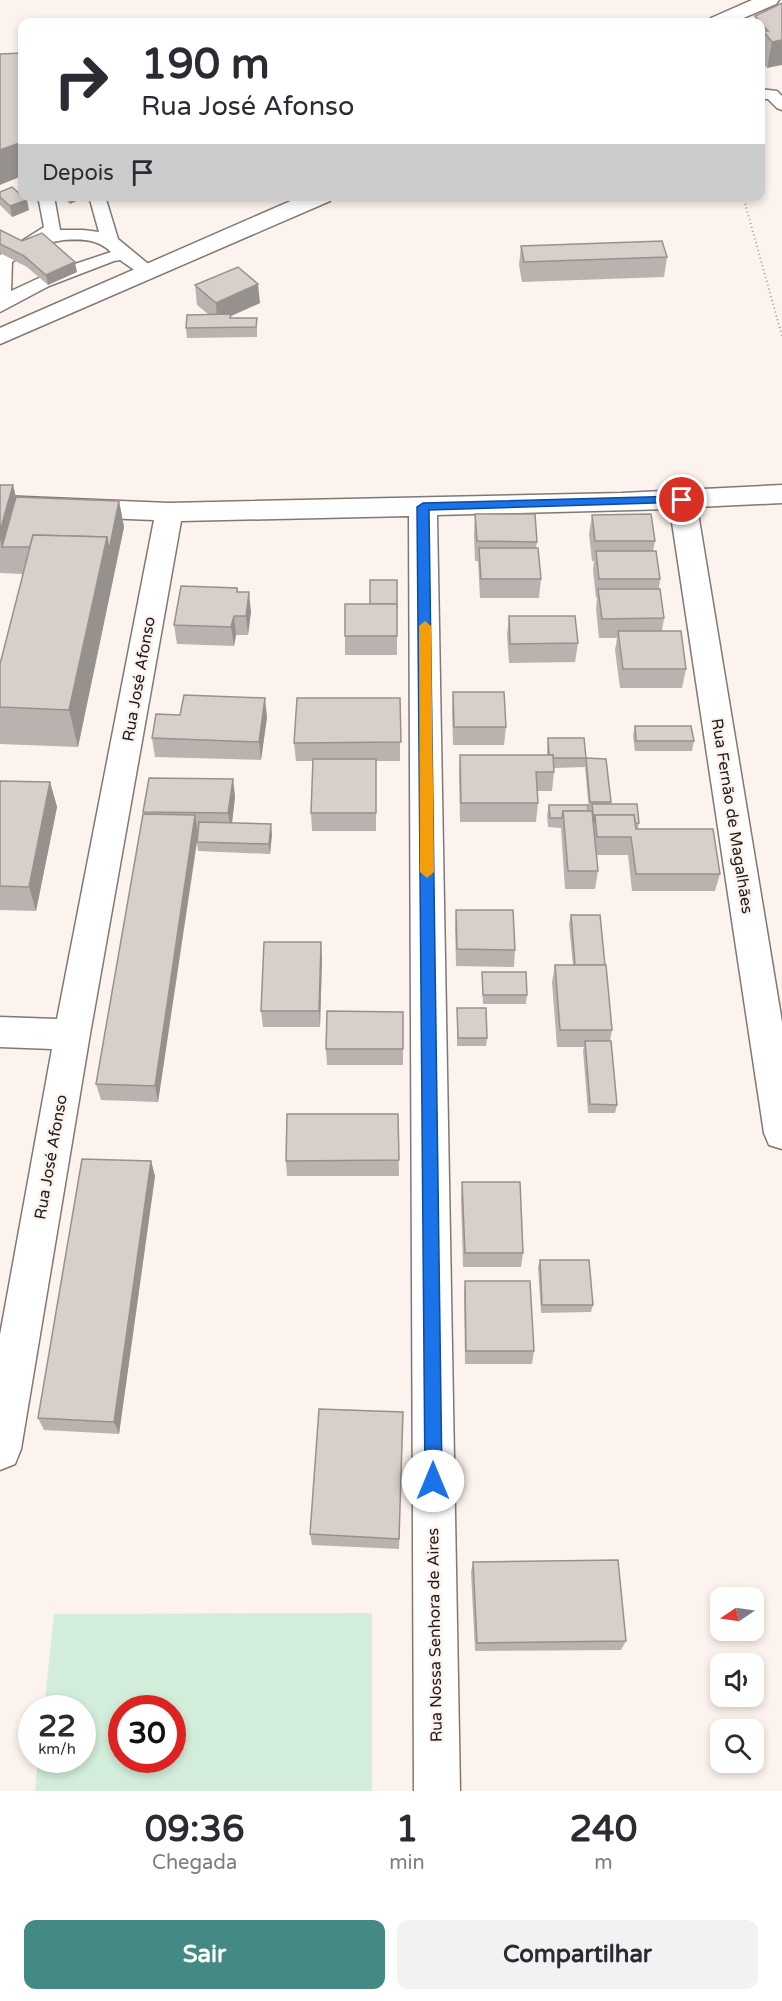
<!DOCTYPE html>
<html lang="pt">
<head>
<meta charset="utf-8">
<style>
  :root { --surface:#fff; --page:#f2f2f3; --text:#2b2b33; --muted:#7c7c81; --accent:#438a84 }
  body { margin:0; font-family:"Varela Round",sans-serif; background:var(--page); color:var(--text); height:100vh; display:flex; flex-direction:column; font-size:22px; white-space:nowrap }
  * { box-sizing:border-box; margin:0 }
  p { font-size:20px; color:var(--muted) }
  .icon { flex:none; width:33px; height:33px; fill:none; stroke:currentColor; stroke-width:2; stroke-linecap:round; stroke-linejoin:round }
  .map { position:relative; height:1791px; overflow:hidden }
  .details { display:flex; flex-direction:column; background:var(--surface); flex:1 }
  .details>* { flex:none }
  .hud { position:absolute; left:18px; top:18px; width:747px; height:183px; border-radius:12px; box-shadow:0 3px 9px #0003; background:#fff; color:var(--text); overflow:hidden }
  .needle { width:39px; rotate:257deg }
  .buttons { position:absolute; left:710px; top:1587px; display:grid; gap:12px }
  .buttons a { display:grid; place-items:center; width:54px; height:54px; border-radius:12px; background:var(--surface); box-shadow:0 3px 9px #0003; font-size:30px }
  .speed { position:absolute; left:18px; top:1695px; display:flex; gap:12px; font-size:30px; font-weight:700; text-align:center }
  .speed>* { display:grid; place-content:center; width:78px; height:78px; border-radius:50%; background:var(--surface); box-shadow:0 3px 9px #0003; line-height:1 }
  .speed small { font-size:15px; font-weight:400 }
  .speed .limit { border:9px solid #d22; background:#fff; color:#111 }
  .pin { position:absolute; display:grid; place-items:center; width:51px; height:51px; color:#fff; margin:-26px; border:3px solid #fff; border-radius:50%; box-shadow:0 2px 6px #0007 }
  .me { position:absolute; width:66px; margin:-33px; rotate:0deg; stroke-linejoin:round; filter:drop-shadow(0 0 4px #0008) }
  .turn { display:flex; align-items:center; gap:21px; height:126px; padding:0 24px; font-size:27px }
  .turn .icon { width:78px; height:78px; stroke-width:2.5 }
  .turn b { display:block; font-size:42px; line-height:51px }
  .then { display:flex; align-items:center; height:57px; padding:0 24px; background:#0003; gap:12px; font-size:22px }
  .eta { display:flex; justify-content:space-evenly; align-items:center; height:102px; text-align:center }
  .eta b { font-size:36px; font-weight:800; line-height:42px }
  .primary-button { display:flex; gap:12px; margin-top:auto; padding:12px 24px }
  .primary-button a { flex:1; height:69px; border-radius:12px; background:var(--accent); color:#fff; font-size:24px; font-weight:800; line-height:69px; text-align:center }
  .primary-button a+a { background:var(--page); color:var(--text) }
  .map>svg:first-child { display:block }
</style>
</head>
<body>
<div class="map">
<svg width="782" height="1791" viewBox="0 0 782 1791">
  <rect width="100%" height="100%" fill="#fdf3ee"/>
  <path fill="#d2edda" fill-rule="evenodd" d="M372,1613V1791H35L38,1760H82V1708H44L54,1614ZM122,1708H172V1760H122Z"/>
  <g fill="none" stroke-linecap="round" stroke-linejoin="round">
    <defs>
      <g id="service">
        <polygon points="760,89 777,91 782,96 782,110 777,108 768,99 760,99"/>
        <path d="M38,196H54L60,230H83L99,232L89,196H105L118,239L158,272L155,276H143L120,260L114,261L49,286L0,312V255L44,227ZM64,240C82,239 98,239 111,252L54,271L11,291L12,262L41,244Z"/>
      </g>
      <polygon id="minor" points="782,485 782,503 697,507 782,1022 782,1149 769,1145 764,1133 670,509 437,515 460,1791 414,1791 409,516 181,521 90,1034 21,1449 15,1464 0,1470 0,1335 52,1049 0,1047 0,1017 57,1019 154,520 0,514 0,496 169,503 622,493"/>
      <g id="primary">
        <polygon points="752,0 779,0 776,4 734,22 708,22 711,18"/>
        <polygon points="302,196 333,196 330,201 0,344 0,328"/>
      </g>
    </defs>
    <use href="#service" stroke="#807873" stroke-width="3"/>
    <use href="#minor" stroke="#807873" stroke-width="3"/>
    <use href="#primary" stroke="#807873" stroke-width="3"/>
    <polyline stroke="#a49c99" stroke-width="2" stroke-dasharray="1 3" stroke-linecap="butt" points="743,196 782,336"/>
    <use href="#service" fill="#fff" fill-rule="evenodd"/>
    <use href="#minor" fill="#fff" fill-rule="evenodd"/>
    <use href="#primary" fill="#fff" fill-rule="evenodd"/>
  </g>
  <g fill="#bab2ae">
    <polygon points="782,3 767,68 760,60 760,22 754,22 755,16"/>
    <polygon points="0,192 29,210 12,217 0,205"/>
    <polygon points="61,196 87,196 70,204"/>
    <polygon points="0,230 77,272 48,285 27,267 0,253"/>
    <polygon points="521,246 667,257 664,277 522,282 519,265"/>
    <polygon points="195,285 260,303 231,316 231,318 257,318 257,337 187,338 186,328 208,314 197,305"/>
    <polygon points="0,485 13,485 16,497 119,501 124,527 78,747 0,744 0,664 23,574 0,573"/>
    <polygon points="475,514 537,542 536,548 541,579 539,598 480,598 478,561 475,561 474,534"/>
    <polygon points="592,515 655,541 653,551 660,579 659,589 664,618 662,631 686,669 682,688 620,688 615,650 617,638 599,638 596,609 597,598 596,598 593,570 594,561 592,561 589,534"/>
    <polygon points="237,588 238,592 251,612 248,635 236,635 234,646 177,644 174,625"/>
    <polygon points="397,609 397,655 345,655 345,636"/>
    <polygon points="509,616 578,643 575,662 509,663 507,635"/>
    <polygon points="453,692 506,727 504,745 453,745 452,711"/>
    <polygon points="400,698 400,761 376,761 376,831 312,831 311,813 313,761 296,761 294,743"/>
    <polygon points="267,717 261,760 155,757 152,738"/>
    <polygon points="635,726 694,741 692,751 635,751 633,736"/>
    <polygon points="548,738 586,758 611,802 610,804 639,823 638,829 720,874 715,891 632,891 628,855 597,855 598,871 595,889 565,889 561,828 548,827 547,815 549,805 589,811 585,767 554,768 554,772 552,791 537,791 538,803 536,822 460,822 459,773 460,755 547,755 547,747"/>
    <polygon points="233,779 235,797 232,823 272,834 270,854 198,851 197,843 158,1102 101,1100 96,1084 144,814 143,812"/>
    <polygon points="0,781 50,782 57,807 36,911 0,910"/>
    <polygon points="456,910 515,950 514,967 456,966 455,928"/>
    <polygon points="571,915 605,965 612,1030 610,1041 617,1105 615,1113 588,1113 583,1050 584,1047 557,1047 552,982 555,965 573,965 569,924"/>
    <polygon points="322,959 320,1027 263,1027 261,1011"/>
    <polygon points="482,972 527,995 526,1004 483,1004 482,981"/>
    <polygon points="457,1008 487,1038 486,1046 457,1046"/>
    <polygon points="326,1049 403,1049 403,1065 327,1065"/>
    <polygon points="398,1114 399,1176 287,1176 286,1161"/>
    <polygon points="151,1161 155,1176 119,1434 44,1430 38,1418"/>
    <polygon points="462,1182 523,1253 521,1267 463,1267 461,1197"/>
    <polygon points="540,1260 593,1305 591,1312 541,1313 538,1267"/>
    <polygon points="465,1281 534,1351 532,1364 465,1364 464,1295"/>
    <polygon points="403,1412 399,1549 312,1545 310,1534"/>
    <polygon points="473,1562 626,1641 621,1650 475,1651 471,1572"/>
  </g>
  <g fill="#97918d">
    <polygon points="782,40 782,65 767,68 772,42"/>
    <polygon points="22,142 22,176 0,185 0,150"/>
    <polygon points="69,196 87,196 70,204"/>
    <polygon points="27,200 29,210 12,217 10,206"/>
    <polygon points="75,262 77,272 48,285 46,275"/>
    <polygon points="258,284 260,303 231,316 231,328 230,316 217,322 216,303"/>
    <polygon points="13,485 22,524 2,547 0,539 0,531"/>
    <polygon points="119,501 124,527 78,747 69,710 107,537"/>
    <polygon points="249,592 251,612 248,635 246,616"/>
    <polygon points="234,616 236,635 234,646 231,627"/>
    <polygon points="265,698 267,717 261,760 259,742"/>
    <polygon points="233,779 235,797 231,831 228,813"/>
    <polygon points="50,782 57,807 36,911 29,887"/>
    <polygon points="195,815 198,833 158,1102 155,1086"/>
    <polygon points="271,824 272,834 270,854 269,844"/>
    <polygon points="321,942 322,959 320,1027 319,1011"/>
    <polygon points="151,1161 155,1176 119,1434 114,1422"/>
  </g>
  <g fill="#d8cfca" stroke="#97918d" stroke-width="1.5">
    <polygon points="782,3 782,40 772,42 763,31 768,31 755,16"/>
    <polygon points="22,53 22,142 0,150 0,54"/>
    <polygon points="12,187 22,196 27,200 10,206 0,197 0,192"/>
    <polygon points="0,230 22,241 42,233 75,262 46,275 24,256 0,244"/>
    <polygon points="662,241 667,257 524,262 521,246"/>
    <polygon points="238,267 258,284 216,303 195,285"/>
    <polygon points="231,314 230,318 257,318 256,327 186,328 187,315"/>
    <polygon points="0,485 13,485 0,531"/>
    <polygon points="16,497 119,501 109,550 107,537 33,535 30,547 2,547"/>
    <polygon points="475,514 535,514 537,542 477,541"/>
    <polygon points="651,514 655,541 595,541 592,515"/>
    <polygon points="33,535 107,537 69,710 0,707 0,664"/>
    <polygon points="479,548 538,548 541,579 481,579"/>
    <polygon points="596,551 656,551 660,579 599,579"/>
    <polygon points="370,580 397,580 397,609 397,604 370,604"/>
    <polygon points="181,586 237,588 237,592 249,592 246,616 234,616 231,627 174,625"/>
    <polygon points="598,589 660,589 664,618 602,619"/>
    <rect x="345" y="604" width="52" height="32"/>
    <polygon points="509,616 575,616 578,643 510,644"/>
    <polygon points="618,631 681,631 686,669 623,669"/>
    <polygon points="453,692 504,692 506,727 454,727"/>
    <polygon points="184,695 265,698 259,742 152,738 156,714 180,715"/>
    <polygon points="297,698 400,698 401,742 294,743"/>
    <polygon points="635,726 691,726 694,741 636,741"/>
    <polygon points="548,738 584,738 586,758 553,758 553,755 549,755"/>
    <polygon points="460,755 553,755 554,772 536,772 538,803 461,803"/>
    <polygon points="586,758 606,759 611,802 590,802"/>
    <polygon points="313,759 376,759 376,813 311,813"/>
    <polygon points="149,778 233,779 228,813 143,812"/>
    <polygon points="0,781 50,782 29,887 0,886"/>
    <polygon points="592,804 637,804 639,823 635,823 634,815 595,815 594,823"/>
    <polygon points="549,805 588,805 588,811 563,811 562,818 550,818"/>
    <polygon points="563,811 592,811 598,871 568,871"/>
    <polygon points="143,814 195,815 155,1086 96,1084"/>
    <polygon points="595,815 634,815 636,829 713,829 720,874 636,874 631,837 597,837"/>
    <polygon points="199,822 271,824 269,844 197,842"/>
    <polygon points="456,910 513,910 515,950 457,949"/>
    <polygon points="571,915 600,915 605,965 575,965"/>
    <polygon points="264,942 321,942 319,1011 261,1011"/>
    <polygon points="555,965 606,965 612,1030 560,1030"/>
    <polygon points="482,972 526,972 527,995 483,995"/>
    <polygon points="457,1008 486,1008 487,1038 458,1038"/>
    <polygon points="327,1011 403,1012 403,1049 326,1049"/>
    <polygon points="585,1041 611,1041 617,1105 590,1104"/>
    <polygon points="287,1114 398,1114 399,1160 286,1161"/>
    <polygon points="82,1159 151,1161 114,1422 38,1418"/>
    <polygon points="462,1182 520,1182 523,1253 465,1253"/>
    <polygon points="540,1260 589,1260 593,1305 542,1305"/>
    <polygon points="465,1281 530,1281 534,1351 466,1351"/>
    <polygon points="319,1409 403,1412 399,1539 310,1534"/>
    <polygon points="618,1560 626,1641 477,1643 473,1562"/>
  </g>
  <polygon fill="#1a73e8" stroke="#114b97" stroke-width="1.5" points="682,496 686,497 686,502 429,510 442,1481 439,1488 433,1490 427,1488 425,1481 417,507 423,503"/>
  <polygon fill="#f59e0b" points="425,621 431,626 434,872 427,878 420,872 419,626"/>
  <g text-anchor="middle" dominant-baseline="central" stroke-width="5" stroke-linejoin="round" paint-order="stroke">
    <g font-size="16" fill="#201c1b" stroke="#fdf3ee">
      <text transform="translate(139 679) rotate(-80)">Rua José Afonso</text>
      <text transform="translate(732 816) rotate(81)">Rua Fernão de Magalhães</text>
      <text transform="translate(51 1157) rotate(-80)">Rua José Afonso</text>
      <text transform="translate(435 1635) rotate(-91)">Rua Nossa Senhora de Aires</text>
    </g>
  </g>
</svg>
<div class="buttons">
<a><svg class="needle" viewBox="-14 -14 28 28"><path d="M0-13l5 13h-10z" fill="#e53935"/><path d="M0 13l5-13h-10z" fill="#7c7c81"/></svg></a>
<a><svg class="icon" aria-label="sound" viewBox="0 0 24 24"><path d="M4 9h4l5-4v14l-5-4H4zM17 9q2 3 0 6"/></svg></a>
<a><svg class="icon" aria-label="search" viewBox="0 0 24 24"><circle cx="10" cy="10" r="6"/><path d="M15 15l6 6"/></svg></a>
</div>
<div class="speed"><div>22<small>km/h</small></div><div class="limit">30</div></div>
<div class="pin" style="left:682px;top:500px;background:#d93025"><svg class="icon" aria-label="arrive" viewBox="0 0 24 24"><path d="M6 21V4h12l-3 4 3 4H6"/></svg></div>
<svg class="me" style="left:433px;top:1481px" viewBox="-20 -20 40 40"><circle r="19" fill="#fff"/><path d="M0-13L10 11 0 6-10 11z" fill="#1a73e8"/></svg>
<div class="hud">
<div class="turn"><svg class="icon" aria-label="right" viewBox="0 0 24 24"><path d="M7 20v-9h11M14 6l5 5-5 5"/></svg><div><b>190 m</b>Rua José Afonso</div></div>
<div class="then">Depois<svg class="icon" aria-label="arrive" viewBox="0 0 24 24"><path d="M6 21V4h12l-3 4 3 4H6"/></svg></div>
</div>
</div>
<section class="details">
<div class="eta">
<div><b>09:36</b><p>Chegada</p></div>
<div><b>1</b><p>min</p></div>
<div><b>240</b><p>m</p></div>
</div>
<div class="primary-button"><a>Sair</a><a>Compartilhar</a></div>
</section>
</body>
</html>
